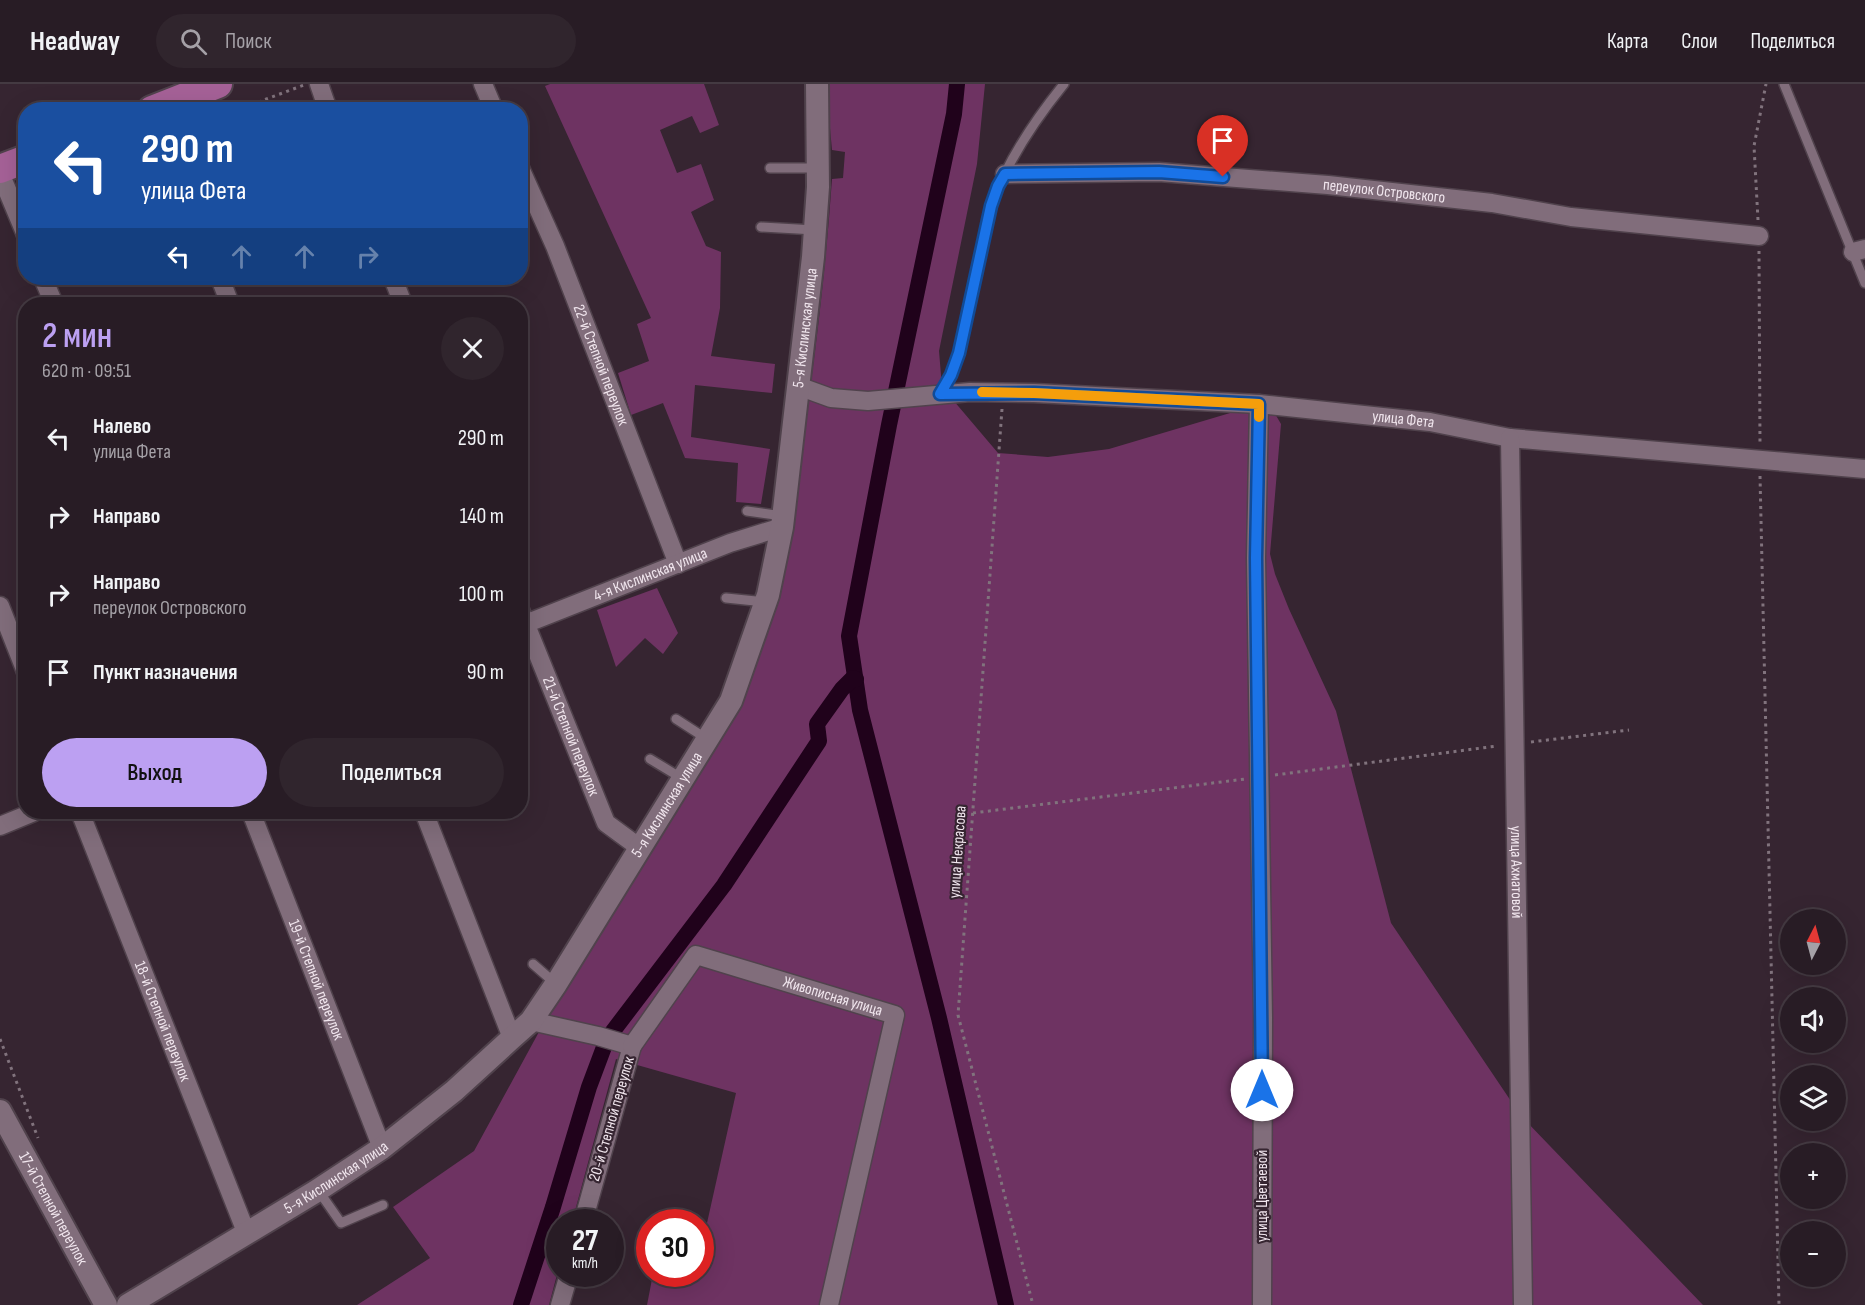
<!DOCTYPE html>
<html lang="ru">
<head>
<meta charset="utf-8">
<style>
  :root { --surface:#281c25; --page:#30252d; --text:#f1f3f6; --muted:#a5a1a7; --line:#443a42; --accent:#bca0f2 }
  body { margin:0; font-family:"Sofia Sans Condensed",sans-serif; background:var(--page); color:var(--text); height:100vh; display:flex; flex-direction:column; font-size:22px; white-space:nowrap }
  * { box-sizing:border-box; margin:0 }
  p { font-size:20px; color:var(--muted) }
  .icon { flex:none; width:33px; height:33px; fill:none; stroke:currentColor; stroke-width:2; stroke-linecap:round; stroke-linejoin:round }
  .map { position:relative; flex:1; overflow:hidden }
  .drawer { position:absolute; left:18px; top:213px; width:510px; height:522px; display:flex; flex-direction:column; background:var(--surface); border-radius:24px; box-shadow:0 6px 24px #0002,0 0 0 2px var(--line) }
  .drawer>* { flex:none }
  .hud { position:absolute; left:18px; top:18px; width:510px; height:183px; border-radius:24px; box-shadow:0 6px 24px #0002,0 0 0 2px var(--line); background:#1a4fa0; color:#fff; overflow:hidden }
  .needle { width:39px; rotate:6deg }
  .fabs { position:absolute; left:1780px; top:825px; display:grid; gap:12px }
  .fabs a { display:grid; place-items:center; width:66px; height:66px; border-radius:50%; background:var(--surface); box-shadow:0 6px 24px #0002,0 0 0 2px var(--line); font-size:30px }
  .speed { position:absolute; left:546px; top:1125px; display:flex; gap:12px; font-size:30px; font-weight:700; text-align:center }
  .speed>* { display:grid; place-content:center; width:78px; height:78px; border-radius:50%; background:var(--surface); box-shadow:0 6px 24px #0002,0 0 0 2px var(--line); line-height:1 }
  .speed small { font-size:15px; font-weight:400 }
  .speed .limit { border:9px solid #d22; background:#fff; color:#111 }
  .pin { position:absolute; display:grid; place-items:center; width:51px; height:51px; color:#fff; margin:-62px -26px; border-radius:50% 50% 50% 0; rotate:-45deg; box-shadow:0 0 6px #0007 }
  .pin .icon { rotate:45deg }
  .me { position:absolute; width:66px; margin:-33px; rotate:0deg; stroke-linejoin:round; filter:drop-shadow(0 0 4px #0008) }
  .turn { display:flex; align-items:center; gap:21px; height:126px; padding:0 24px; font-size:27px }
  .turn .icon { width:78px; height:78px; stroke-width:2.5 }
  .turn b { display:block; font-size:42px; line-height:51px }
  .lanes { display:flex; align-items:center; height:57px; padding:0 24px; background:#0003; justify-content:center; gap:30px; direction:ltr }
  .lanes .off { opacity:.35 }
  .round { display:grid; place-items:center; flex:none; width:63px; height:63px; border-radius:32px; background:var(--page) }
  .head { display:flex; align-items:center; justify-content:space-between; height:102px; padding:0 24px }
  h1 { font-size:36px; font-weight:600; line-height:45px; color:var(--accent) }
  .action { display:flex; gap:12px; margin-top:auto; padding:12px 24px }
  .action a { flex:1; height:69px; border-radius:36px; background:var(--accent); color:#111; font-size:24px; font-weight:600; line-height:69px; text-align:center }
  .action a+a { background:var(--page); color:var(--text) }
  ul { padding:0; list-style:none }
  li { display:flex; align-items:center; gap:18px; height:78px; padding:0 24px }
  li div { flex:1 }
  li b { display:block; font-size:22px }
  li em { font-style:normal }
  header { display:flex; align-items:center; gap:36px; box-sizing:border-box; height:84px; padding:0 30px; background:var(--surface); border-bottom:2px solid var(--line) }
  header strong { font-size:28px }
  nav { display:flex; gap:33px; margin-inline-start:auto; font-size:21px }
  .search { width:420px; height:54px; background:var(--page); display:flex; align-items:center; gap:15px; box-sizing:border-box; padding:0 21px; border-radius:33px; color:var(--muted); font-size:22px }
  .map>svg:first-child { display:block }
</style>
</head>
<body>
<header>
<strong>Headway</strong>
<div class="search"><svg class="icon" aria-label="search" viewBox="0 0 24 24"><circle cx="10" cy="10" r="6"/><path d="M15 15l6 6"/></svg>Поиск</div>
<nav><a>Карта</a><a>Слои</a><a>Поделиться</a></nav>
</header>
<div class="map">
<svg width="1865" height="1221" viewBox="0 0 1865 1221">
  <rect width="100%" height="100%" fill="#362531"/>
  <g fill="#6e3362">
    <polygon points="550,0 704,0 719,41 700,49 692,32 660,46 677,89 701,80 714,116 691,128 706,162 721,168 720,224 711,272 775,280 772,309 695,301 691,353 770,365 761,420 736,418 738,379 685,374 663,319 631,331 618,289 649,277 637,240 651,234 545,2"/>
    <path d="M826,0H985L977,80L939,267L942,303L998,369L1048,373L1109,365L1257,321L1271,323L1281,340L1270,470L1275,490L1289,525L1336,627L1391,839L1521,1032L1703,1221H647L653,1190H700V1138H663L664,1132L707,1139L736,1009L616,975L572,1138H560L559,1183L549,1221H357L430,1174L393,1123L474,1067L768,528L775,527C800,384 822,240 832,95L843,94L845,68L832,66Z"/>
    <polygon points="657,504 678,549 663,570 645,554 616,583 597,526"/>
  </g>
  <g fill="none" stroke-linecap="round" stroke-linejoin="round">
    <g stroke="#20021b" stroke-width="16">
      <polyline points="957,0 954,30 889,341 849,552 860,626 939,934 1006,1221"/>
      <polyline points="521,1221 553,1123 589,1003 607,955 724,801 819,657 817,640 842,605 853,594 856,595"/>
    </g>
    <defs>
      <g id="service">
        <polyline points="1784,0 1865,199"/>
        <polyline points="770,84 818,84"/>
        <polyline points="761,143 815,146"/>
        <path d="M940,310L951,291L959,269L991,122C1007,77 1034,37 1064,0"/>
        <polyline points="747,427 783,432"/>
        <polyline points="726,514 765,518"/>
        <polyline points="676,635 707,655"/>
        <polyline points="650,675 683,695"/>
        <polyline points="533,880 556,900"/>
        <polyline points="318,1106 341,1139 383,1121"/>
      </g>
      <g id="minor">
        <polyline points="319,0 328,26"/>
        <polyline points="483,0 494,26"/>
        <path id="s1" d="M520,84L555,162L678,480"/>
        <polyline points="0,89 26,151"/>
        <path id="s2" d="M1005,90L1159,88L1328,101L1492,119L1571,133L1759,152"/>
        <polyline points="1853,168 1865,165"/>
        <polyline points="43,194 54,220"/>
        <polyline points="220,194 230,220"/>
        <polyline points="393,194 403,220"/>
        <path id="s3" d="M798,302L831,314L868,317L970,308L1034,309L1259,320L1430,338L1510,354L1865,385"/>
        <polyline points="1259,320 1256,474 1263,934 1262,1221"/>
        <path id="s4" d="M1510,354L1523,1221"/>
        <polyline points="0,522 26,588"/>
        <path id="s5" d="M520,526L606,739L640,764"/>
        <path id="s6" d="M520,542L730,459L782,443"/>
        <path id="s7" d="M80,728L246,1148"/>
        <path id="s8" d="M251,728L382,1064"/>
        <polyline points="424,728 512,954"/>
        <polyline points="0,742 34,728"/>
        <polyline points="531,937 598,952 632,962 583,1138"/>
        <path id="s9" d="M632,962L696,871L895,931L829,1221"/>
        <polyline points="560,1221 569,1190"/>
      </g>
      <g id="tertiary">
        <path id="s10" d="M0,1027L106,1221"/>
        <path id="s11" d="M128,1221L315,1108L382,1064L454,1007L512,954L531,937L556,900L731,617L768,511L782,443L813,173L818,103L817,0"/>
      </g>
      <g id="primary">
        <polyline points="152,26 218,0"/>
        <polyline points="0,85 26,75"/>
      </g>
    </defs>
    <use href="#service" stroke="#50424c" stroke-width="12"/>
    <use href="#minor" stroke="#50424c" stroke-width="21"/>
    <use href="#tertiary" stroke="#50424c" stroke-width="26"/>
    <use href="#primary" stroke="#50424c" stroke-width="32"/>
    <g stroke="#81737d" stroke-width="3" stroke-dasharray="3 4.5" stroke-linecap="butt">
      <polyline points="237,26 304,1"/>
      <polyline points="1758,136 1754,62 1766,0"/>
      <polyline points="1759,167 1760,361"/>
      <polyline points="1002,325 958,931 1033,1221"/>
      <polyline points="1760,392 1779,1221"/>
      <polyline points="1531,658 1629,646"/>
      <polyline points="1275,691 1497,662"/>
      <polyline points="973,729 1245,695"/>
      <polyline points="0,955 38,1054"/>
    </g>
    <use href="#service" stroke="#816d7b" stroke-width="9"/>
    <use href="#minor" stroke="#816d7b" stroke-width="18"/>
    <use href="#tertiary" stroke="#816d7b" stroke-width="22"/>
    <use href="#primary" stroke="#a56197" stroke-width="28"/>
  </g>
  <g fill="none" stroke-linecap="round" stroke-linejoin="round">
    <defs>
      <polyline id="route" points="1223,93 1159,88 1005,90 998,102 991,122 959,269 951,291 940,310 1034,309 1259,320 1256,474 1262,1006"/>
    </defs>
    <use href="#route" stroke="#114b97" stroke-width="15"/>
    <use href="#route" stroke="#1a73e8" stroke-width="10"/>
    <polyline stroke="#f59e0b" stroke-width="10" points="982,308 1034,309 1259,320 1259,333"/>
  </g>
  <g text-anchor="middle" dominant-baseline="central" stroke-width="4.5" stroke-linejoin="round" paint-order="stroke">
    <g font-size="16" fill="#f1e6ee" stroke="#362531">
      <text stroke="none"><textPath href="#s2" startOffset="380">переулок Островского</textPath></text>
      <text stroke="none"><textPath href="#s11" startOffset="1254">5-я Кислинская улица</textPath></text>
      <text stroke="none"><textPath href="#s1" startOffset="213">22-й Степной переулок</textPath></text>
      <text stroke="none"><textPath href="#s3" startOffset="609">улица Фета</textPath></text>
      <text stroke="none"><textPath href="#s6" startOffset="140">4-я Кислинская улица</textPath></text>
      <text stroke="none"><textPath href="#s5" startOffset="136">21-й Степной переулок</textPath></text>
      <text stroke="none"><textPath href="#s11" startOffset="750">5-я Кислинская улица</textPath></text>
      <text transform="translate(958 768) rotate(-86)">улица Некрасова</text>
      <text stroke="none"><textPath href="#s4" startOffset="434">улица Ахматовой</textPath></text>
      <text stroke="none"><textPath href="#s8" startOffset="180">19-й Степной переулок</textPath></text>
      <text stroke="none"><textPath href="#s9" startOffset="254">Живописная улица</textPath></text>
      <text stroke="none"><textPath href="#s7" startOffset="225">18-й Степной переулок</textPath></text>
      <text transform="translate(612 1035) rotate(-74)">20-й Степной переулок</text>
      <text stroke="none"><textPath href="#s11" startOffset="244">5-я Кислинская улица</textPath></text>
      <text transform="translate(1262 1112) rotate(-90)">улица Цветаевой</text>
      <text stroke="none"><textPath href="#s10" startOffset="111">17-й Степной переулок</textPath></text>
    </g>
  </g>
</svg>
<div class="fabs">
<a><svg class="needle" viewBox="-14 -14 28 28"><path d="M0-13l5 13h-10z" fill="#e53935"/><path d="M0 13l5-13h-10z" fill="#a5a1a7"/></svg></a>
<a><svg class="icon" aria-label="sound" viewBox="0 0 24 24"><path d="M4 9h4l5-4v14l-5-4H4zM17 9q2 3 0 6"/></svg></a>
<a><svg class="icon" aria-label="layers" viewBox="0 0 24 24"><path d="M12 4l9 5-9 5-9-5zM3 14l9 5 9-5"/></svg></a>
<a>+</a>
<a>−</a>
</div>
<div class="speed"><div>27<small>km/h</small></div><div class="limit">30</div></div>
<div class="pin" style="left:1223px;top:93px;background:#d93025"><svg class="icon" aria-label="arrive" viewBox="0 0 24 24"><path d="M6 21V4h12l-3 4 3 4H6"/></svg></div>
<svg class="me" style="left:1262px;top:1006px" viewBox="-20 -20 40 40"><circle r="19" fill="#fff"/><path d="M0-13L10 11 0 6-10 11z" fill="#1a73e8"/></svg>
<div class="hud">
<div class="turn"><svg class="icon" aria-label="left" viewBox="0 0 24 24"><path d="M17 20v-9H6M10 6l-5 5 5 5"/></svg><div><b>290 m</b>улица Фета</div></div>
<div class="lanes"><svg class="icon" aria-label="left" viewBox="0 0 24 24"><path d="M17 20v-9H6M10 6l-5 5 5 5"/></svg><svg class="icon off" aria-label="ahead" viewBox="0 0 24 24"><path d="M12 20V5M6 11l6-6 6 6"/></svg><svg class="icon off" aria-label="ahead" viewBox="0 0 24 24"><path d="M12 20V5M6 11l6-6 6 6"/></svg><svg class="icon off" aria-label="right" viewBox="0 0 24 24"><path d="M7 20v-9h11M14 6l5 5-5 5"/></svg></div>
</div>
<section class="drawer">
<div class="head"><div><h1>2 мин</h1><p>620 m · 09:51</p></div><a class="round"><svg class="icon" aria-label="close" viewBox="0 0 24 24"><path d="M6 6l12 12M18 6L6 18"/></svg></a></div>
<ul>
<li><svg class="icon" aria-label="left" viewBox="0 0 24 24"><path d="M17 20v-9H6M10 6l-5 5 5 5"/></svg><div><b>Налево</b><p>улица Фета</p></div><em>290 m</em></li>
<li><svg class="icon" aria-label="right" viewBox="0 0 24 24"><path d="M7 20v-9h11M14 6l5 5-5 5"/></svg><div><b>Направо</b></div><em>140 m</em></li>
<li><svg class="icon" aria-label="right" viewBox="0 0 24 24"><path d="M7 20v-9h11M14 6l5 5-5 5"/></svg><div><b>Направо</b><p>переулок Островского</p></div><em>100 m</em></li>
<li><svg class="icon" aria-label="arrive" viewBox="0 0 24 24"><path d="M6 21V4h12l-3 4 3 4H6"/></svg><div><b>Пункт назначения</b></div><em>90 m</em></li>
</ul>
<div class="action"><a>Выход</a><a>Поделиться</a></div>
</section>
</div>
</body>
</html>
